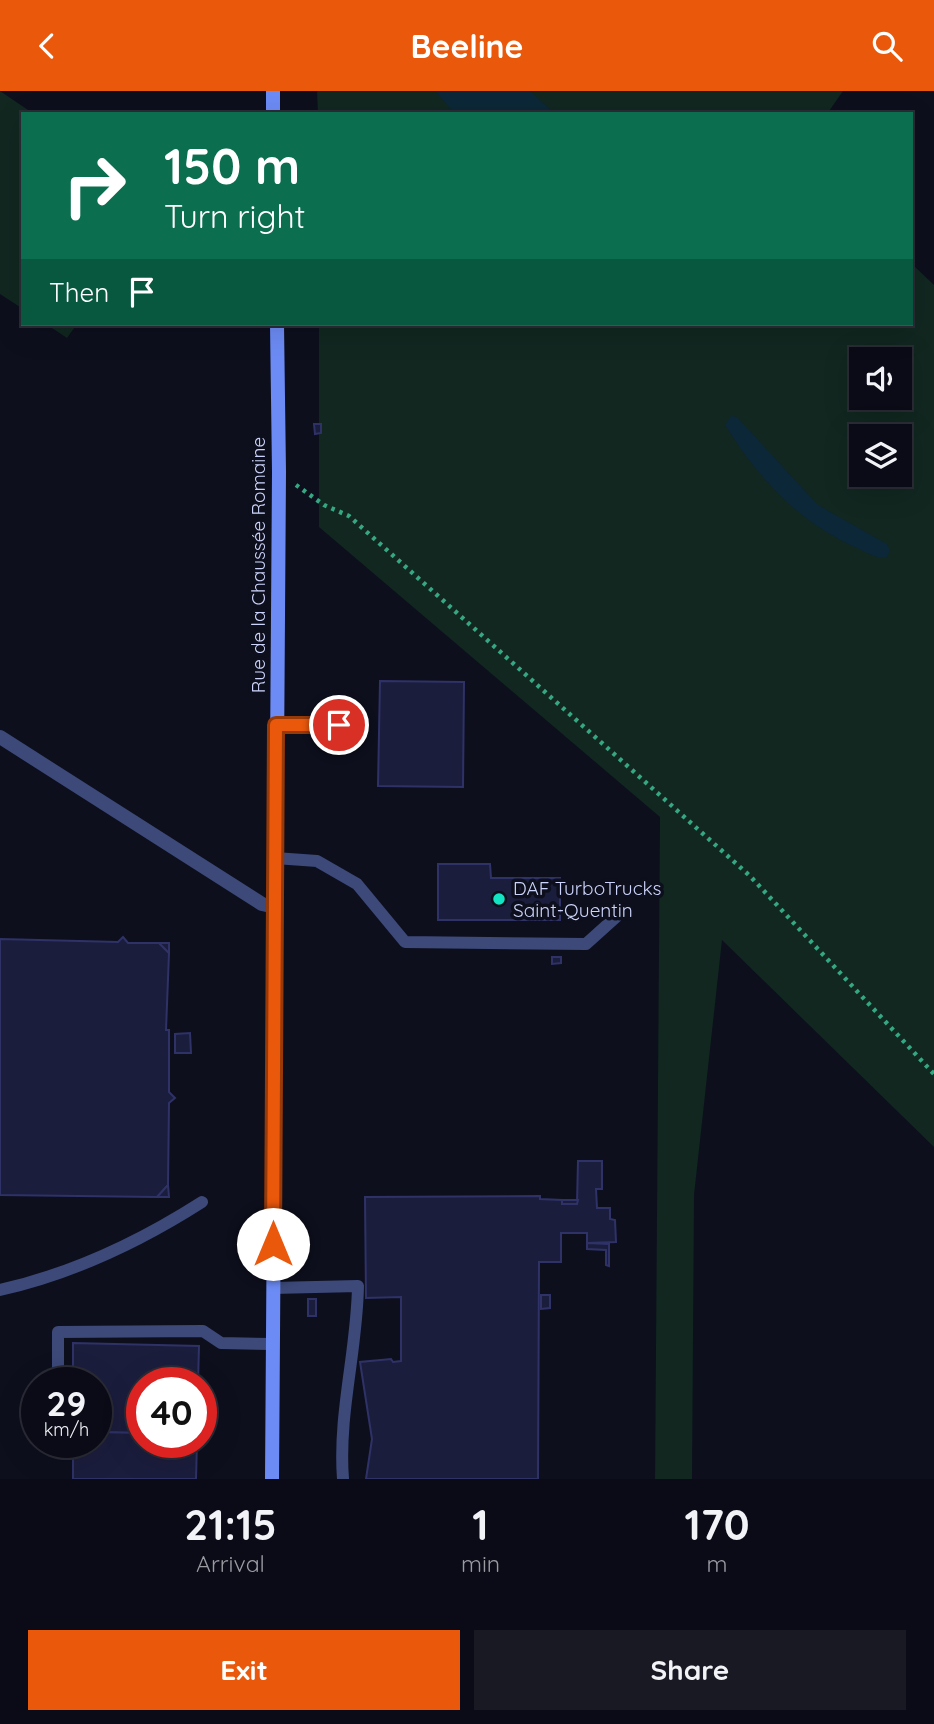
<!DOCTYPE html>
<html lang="en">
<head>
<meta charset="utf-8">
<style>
  :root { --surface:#0a0b16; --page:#181923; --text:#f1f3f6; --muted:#999ba1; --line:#2a2b35; --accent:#ea580c }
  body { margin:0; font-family:Quicksand,sans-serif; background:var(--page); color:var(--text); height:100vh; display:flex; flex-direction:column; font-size:26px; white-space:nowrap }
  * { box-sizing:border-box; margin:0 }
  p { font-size:23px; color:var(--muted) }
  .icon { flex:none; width:38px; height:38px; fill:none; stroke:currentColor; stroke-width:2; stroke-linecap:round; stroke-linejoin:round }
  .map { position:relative; height:1388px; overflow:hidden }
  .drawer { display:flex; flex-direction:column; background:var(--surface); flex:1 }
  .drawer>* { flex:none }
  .hud { position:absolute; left:21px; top:21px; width:892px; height:214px; border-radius:0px; box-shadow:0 7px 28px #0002,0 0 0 2px var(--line); background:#0b6e4f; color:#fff; overflow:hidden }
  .fabs { position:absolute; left:849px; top:256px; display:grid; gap:14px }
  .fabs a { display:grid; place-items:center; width:63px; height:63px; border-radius:0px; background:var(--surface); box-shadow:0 7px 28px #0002,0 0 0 2px var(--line); font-size:35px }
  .speed { position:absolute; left:21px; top:1276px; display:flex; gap:14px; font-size:35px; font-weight:700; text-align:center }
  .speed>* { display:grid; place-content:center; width:91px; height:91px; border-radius:50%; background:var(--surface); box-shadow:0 7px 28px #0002,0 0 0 2px var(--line); line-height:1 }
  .speed small { font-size:18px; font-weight:400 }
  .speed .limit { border:10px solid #d22; background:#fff; color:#111 }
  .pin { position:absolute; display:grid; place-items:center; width:60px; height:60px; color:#fff; margin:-30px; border:4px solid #fff; border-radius:50%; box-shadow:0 2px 7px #0007 }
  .me { position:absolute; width:77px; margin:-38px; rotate:0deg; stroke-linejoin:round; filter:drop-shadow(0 0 5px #0008) }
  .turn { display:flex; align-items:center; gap:24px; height:147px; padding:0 28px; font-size:32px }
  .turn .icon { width:91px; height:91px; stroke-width:2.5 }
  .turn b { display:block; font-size:49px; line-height:60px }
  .then { display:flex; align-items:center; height:66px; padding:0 28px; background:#0003; gap:14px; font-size:26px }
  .eta { display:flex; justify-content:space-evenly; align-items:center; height:119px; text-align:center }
  .eta b { font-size:42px; font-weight:700; line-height:49px }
  .action { display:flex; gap:14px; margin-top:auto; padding:14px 28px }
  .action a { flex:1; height:80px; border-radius:0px; background:var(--accent); color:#fff; font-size:28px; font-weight:700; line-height:80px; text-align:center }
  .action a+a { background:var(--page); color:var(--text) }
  header { display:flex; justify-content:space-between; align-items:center; height:91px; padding:0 28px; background:var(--accent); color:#fff; font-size:32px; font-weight:700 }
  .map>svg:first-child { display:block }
</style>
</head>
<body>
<header><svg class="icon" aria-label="back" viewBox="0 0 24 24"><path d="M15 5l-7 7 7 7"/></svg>Beeline<svg class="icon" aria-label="search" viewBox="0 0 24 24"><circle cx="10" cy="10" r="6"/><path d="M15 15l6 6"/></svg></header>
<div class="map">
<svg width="934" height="1388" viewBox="0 0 934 1388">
  <rect width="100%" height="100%" fill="#0d0f1d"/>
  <g fill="#112720" fill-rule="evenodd">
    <polygon points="0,0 34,23 23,23 23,218 0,203"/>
    <polygon points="317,0 843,0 827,23 318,23"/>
    <path d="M912,173L934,194V1056L722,849L694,1104L692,1388H655L660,726L319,436V233H912ZM861,268H900V306H861ZM861,345H900V383H861Z"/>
    <polygon points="46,233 77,233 67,247"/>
  </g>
  <g fill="#0c2737">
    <polygon points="435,0 530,0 555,23 455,23"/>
    <path d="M731,325L737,326L818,414L887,453L890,459L887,466C877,469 866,461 857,457C799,432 758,387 725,334Z"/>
  </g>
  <g fill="#1b1d3d" stroke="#2f3267" stroke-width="2">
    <polygon points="314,333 321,333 321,342 315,343"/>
    <polygon points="380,590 464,591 463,696 378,695"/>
    <polygon points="438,773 490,773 491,787 560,787 560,829 438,829"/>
    <polygon points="123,846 128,852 159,852 169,862 166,939 169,939 169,1001 175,1007 169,1012 168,1094 157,1106 0,1104 0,848 118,851"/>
    <polygon points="159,852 169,852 169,862"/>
    <polygon points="552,866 561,866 561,872 552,873"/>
    <polygon points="190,942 191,962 175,962 175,943"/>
    <polygon points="578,1070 602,1070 602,1098 596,1098 597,1117 610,1117 610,1128 615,1129 616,1151 587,1152 587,1142 561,1142 561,1171 539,1171 538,1388 366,1388 372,1348 360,1271 391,1268 393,1271 401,1270 401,1206 366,1207 365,1106 540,1105 540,1108 562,1109 562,1113 577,1113"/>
    <polygon points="168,1094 169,1106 157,1106"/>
    <polygon points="562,1109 578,1109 577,1113 562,1113"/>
    <polygon points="587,1152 609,1153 609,1175 606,1174 606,1159 587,1158"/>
    <polygon points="541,1204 550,1204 550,1217 541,1218"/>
    <rect x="308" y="1208" width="8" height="17"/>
    <polygon points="73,1252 199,1255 198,1292 142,1292 142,1342 96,1341 96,1292 73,1292"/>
    <polygon points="96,1341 142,1342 142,1351 197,1351 196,1388 73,1388 73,1351 96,1351"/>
  </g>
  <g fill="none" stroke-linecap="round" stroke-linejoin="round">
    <polyline stroke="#36a783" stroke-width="4.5" stroke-dasharray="3.5 5" stroke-linecap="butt" points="296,394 324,414 349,425 750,785 934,983"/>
    <g stroke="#3c4979" stroke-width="12">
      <polyline points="276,633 362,635"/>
      <polyline points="275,767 317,770 357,793 405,851 586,853 616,826"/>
      <path d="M273,1197L358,1195C357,1260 338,1323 343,1388"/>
      <path d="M0,1199C71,1183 141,1150 202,1111"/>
      <polyline points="58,1292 58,1241 203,1240 221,1252 273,1253"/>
    </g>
    <polyline stroke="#3c4979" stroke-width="14" points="0,646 262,813 275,816"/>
    <g stroke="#6c8bf4" stroke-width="14">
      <polyline points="273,0 273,23"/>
      <polyline points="272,1388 279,381 277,233"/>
    </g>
  </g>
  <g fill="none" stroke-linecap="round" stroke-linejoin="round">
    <defs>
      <polyline id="route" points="273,1153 276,634 339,634"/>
    </defs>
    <use href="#route" stroke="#983908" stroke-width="18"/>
    <use href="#route" stroke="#ea580c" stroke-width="12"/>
  </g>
  <circle fill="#11e3c3" stroke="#0d0f1d" stroke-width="2.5" cx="499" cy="808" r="7"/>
  <g text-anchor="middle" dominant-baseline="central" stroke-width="7" stroke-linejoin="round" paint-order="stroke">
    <g font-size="19" fill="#cdd4fb" stroke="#0d0f1d">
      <text transform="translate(258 474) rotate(-90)">Rue de la Chaussée Romaine</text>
    </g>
    <g font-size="19" fill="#cdd4fb" stroke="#0d0f1d" text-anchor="start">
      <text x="513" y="797">DAF TurboTrucks<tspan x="513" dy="22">Saint-Quentin</tspan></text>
    </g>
  </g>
</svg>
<div class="fabs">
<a><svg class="icon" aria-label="sound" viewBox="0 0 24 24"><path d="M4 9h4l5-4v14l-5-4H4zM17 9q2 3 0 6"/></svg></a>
<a><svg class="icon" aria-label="layers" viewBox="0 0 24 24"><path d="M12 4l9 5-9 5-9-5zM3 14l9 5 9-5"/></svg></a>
</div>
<div class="speed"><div>29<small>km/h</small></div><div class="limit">40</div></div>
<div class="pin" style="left:339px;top:634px;background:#d93025"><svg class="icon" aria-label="arrive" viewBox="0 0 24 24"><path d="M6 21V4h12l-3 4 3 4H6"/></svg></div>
<svg class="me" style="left:273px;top:1153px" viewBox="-20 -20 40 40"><circle r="19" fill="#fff"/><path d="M0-13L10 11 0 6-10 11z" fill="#ea580c"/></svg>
<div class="hud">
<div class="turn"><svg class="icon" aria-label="right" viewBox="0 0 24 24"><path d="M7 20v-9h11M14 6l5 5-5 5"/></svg><div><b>150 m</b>Turn right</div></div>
<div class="then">Then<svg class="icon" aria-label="arrive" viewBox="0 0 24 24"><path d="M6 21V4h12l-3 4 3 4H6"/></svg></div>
</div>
</div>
<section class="drawer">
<div class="eta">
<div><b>21:15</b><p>Arrival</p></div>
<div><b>1</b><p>min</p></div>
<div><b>170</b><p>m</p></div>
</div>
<div class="action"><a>Exit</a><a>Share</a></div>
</section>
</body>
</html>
